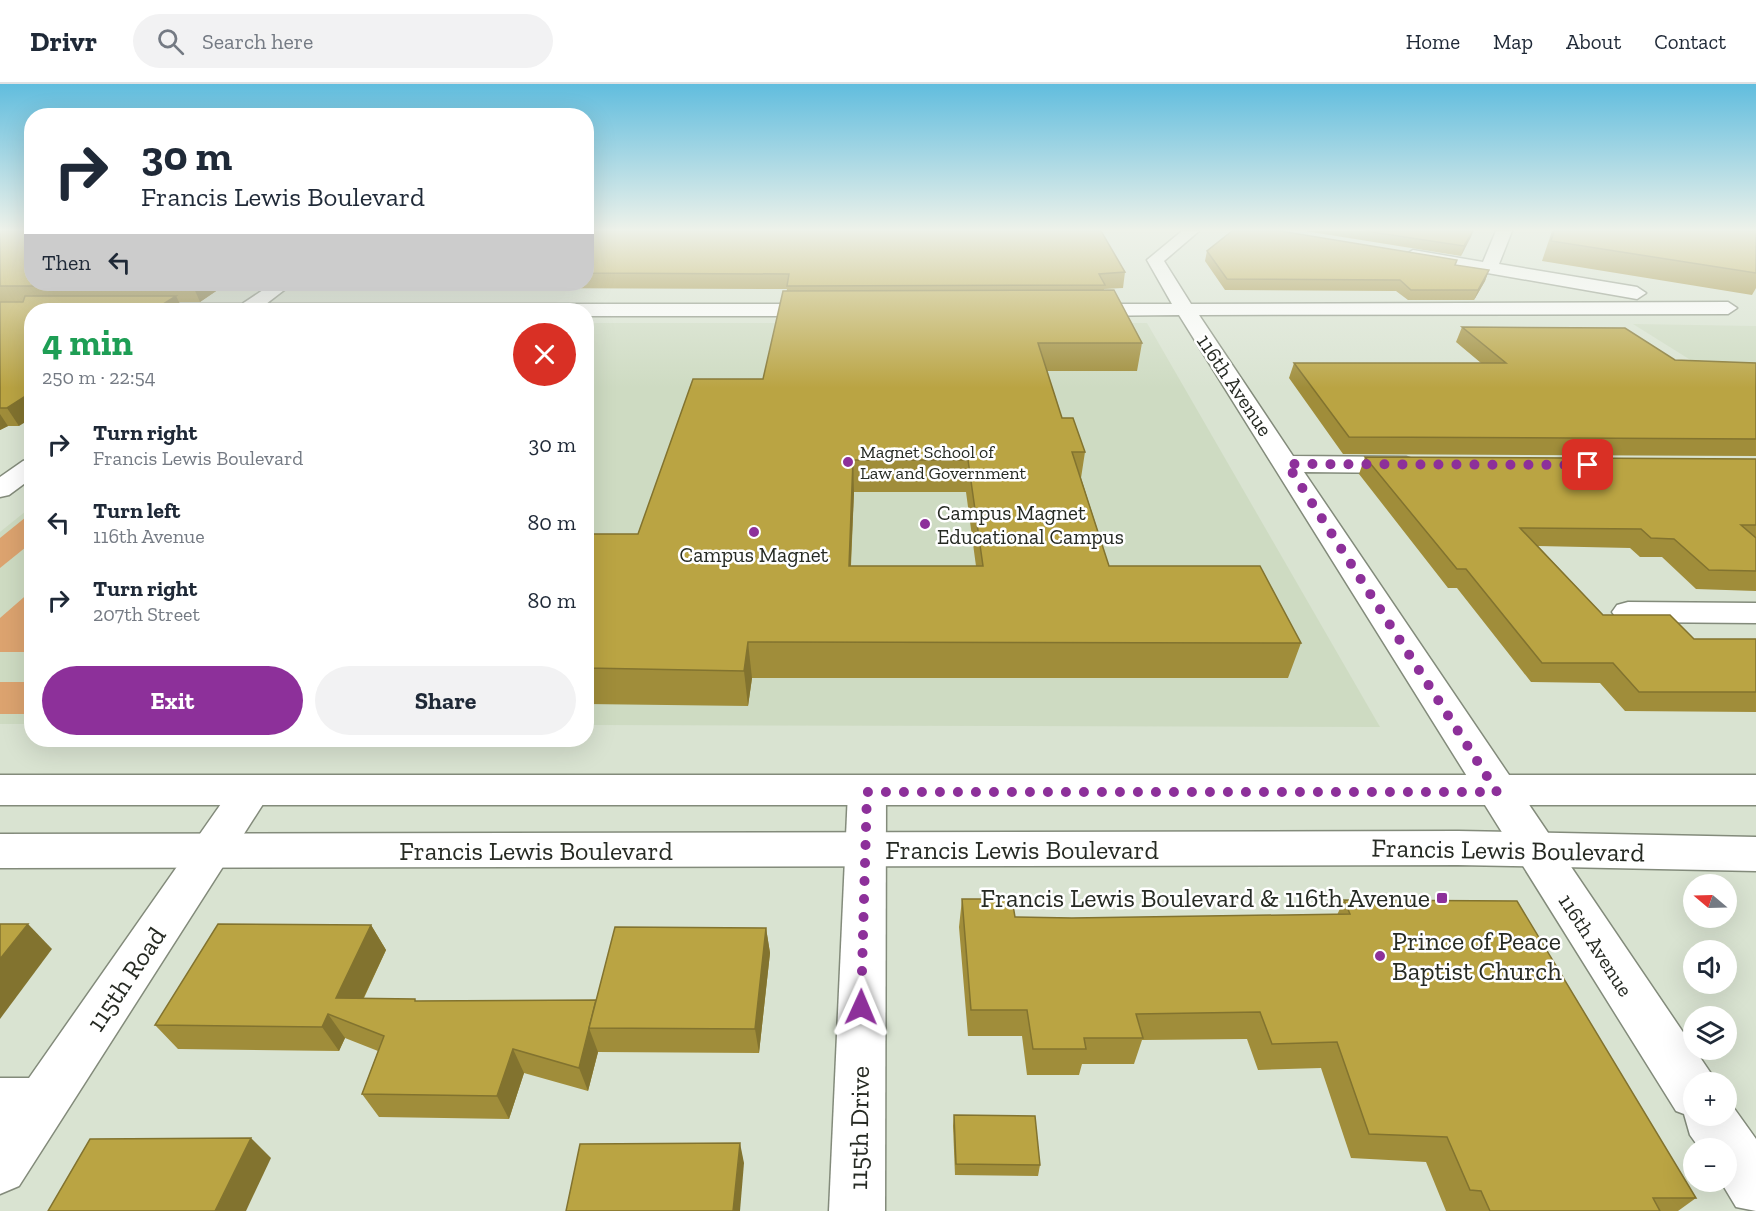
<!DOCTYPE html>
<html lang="en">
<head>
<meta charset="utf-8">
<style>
  :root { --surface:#fff; --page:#f2f2f3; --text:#1f2937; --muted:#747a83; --line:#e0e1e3; --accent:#8d309a }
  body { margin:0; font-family:"Zilla Slab",serif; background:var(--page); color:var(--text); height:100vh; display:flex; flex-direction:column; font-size:22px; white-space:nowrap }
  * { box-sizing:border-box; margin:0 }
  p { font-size:20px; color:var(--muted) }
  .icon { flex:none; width:33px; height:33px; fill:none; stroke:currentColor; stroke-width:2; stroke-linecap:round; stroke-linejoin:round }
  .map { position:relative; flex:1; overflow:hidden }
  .sheet { position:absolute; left:24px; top:219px; width:570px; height:444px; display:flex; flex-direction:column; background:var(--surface); border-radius:24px; box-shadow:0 6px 24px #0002 }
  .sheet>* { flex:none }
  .top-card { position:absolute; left:24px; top:24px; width:570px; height:183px; border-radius:24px; box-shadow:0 6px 24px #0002; background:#fff; color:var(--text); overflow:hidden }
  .needle { width:39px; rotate:289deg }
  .fabs { position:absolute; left:1683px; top:790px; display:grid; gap:12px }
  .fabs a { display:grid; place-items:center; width:54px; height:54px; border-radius:50%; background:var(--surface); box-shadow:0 6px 24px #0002; font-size:30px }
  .pin { position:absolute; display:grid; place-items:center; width:51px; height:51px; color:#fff; margin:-26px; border-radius:12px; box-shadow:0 3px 9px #0006 }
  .me { position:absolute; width:66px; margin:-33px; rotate:1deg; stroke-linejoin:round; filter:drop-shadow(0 0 4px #0008) }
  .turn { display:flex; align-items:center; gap:21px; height:126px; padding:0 18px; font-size:27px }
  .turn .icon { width:78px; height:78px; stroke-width:2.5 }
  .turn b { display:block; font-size:42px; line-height:51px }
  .then { display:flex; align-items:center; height:57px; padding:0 18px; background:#0003; gap:12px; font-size:22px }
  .round { display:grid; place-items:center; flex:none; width:63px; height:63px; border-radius:32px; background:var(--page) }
  .headline { display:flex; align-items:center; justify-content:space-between; height:102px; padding:0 18px }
  h1 { font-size:36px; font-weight:700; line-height:45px; color:#1e9e55 }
  .button { display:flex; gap:12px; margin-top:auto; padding:12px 18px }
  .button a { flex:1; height:69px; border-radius:36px; background:var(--accent); color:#fff; font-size:24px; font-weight:700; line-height:69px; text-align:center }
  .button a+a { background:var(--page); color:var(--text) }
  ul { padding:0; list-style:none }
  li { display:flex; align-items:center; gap:18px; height:78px; padding:0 18px }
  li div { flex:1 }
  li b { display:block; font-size:22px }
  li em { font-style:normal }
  header { display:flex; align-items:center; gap:36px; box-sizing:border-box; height:84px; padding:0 30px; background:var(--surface); border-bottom:2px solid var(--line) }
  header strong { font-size:28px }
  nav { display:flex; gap:33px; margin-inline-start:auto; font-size:21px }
  .search { width:420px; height:54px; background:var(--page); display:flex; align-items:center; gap:15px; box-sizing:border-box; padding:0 21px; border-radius:33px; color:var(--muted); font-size:22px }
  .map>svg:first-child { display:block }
</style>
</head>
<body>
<header>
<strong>Drivr</strong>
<div class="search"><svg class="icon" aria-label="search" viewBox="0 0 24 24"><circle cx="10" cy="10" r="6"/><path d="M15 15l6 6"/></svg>Search here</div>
<nav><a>Home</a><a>Map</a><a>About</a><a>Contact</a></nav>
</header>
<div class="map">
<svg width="1756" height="1127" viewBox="0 0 1756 1127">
  <rect width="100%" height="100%" fill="#d9e3d1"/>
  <g fill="#cedbc2">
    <polygon points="587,239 1147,239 1380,643 587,641"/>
    <polygon points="1633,240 1756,242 1756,290 1713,290"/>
    <polygon points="31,423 31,640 0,640 0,448"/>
  </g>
  <g fill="#dca36f">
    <polygon points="31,429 31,459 0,484 0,454"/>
    <polygon points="31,507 31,568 0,568 0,534"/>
    <rect x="0" y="598" width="31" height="32"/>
  </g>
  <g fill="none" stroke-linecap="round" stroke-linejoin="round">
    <defs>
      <g id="minor">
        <polygon points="1182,147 1199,147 1164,177 1191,220 1728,218 1737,224 1728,230 1199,231 1293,372 1406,373 1415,376 1419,381 1415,386 1406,389 1304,388 1712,991 1716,999 1694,999 1694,1032 1726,1032 1726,1013 1756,1055 1756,1127 1736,1123 1721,1098 1726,1098 1726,1065 1700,1065 1690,1051 1684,1030 1676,1027 1179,231 1079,232 1069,226 1079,220 1172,220 1147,176"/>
        <polygon points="1496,147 1512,147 1499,180 1637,203 1646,209 1637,215 1413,176 1405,171 1413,166 1483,178"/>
        <polygon points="272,200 292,200 266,220 823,220 833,226 823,232 586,232 586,226 127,226 137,220 242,220"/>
        <polygon points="32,374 32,394 9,411 0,413 0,393 23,377"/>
        <polygon points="1628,518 1756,519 1756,539 1628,538 1617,535 1612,528 1617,521"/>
        <polygon points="251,692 265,697 270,707 265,717 19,1102 0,1110 0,994 29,994 237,697"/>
        <polygon points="867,693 881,698 886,708 885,1127 829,1127 848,708 853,698"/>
      </g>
      <g id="major">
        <rect x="0" y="691" width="1756" height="30"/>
        <polygon points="1458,747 1756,753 1756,787 1458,781 0,784 0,750"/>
      </g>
    </defs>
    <use href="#minor" stroke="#838b7b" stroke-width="3"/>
    <use href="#major" stroke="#838b7b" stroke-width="3"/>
    <use href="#minor" fill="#fff" fill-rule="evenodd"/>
    <use href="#major" fill="#fff" fill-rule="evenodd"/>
  </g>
  <g fill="#a08d3a" fill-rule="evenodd">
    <polygon points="0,147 32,200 269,200 263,203 222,203 200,218 179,218 183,226 32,226 19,342 8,342 0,346 0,218 23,218 0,218"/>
    <path d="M586,147L1125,188L1123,204L1104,205V206L1142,259L1137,287H1047L1062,334L1085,368L1081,394L1109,482L1301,559L1288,594H752L748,622L586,620V450H638L763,295L787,205L291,203L290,200H586ZM854,408H966L976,482H851Z"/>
    <polygon points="1305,147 1473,147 1461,172"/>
    <polygon points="1552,147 1756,147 1756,204 1752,211 1542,177"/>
    <polygon points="1207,167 1457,176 1455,181 1489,186 1485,197 1474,216 1408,216 1396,207 1225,206 1205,177"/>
    <polygon points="1462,243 1675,276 1756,279 1756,372 1343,370 1289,294 1294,279 1481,279 1456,258"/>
    <polygon points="1365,373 1756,375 1756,507 1696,505 1662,473 1640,473 1630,464 1538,462 1603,531 1694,555 1756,555 1756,628 1625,627 1600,599 1531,598 1457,504 1448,504 1359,390"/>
    <polygon points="962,815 1015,833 1072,834 1337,831 1344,816 1696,1114 1678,1127 1446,1127 1426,1078 1351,1074 1321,984 1258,986 1247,955 1142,956 1134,980 1082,980 1079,991 1027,991 1022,952 968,952 959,843"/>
    <polygon points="371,841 386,866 364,914 417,917 596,916 766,844 770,869 759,969 598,968 588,1007 524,989 509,1035 379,1033 362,1010 378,967 345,954 339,967 178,965 155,941"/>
    <polygon points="954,1031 1040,1081 1038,1092 955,1091 953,1042"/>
  </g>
  <g fill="#82732f">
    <polygon points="1473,147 1471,153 1461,172 1464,162"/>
    <polygon points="1489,186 1485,197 1474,216 1478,206"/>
    <polygon points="197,200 220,200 222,203 200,218 193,202"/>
    <polygon points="261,200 269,200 263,203"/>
    <polygon points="176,212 183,226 154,226"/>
    <polygon points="32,308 32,334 19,342 7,324"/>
    <polygon points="0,330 8,342 0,346"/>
    <polygon points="853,376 854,408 849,516 849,482"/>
    <polygon points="748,558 752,594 748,622 744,587"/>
    <polygon points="28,840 52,865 0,935 0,875"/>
    <polygon points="371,841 386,866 352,938 336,914"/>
    <polygon points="766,844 770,869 759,969 755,945"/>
    <polygon points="328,930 345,954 339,967 322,943"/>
    <polygon points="589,944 598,968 588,1007 579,984"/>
    <polygon points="513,965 524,989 509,1035 497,1012"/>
    <polygon points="251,1054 271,1074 246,1127 215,1127"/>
    <polygon points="740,1059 744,1079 740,1127 733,1127"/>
  </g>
  <g fill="#baa443" stroke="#82732f" stroke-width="1.5" fill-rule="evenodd">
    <polygon points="0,147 32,147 32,200 197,200 193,202 0,202"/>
    <polygon points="586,147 1101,147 1125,188 1099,190 1105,201 787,202 789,190 586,189"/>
    <polygon points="1232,147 1280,147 1457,176 1455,181 1489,186 1478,206 1411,206 1400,196 1227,195 1207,167"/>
    <polygon points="1365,147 1473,147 1464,162"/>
    <polygon points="1554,147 1756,147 1756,189 1551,157"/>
    <path d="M1114,206L1142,259H1038L1062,334H1073L1085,368H1072L1109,482H1260L1301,559L748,558L744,587L586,584V450H638L693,295H763L783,207ZM853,376H968L983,482H849Z"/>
    <polygon points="25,212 176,212 154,226 32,226 32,308 7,324 0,324 0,218 23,218"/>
    <polygon points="1462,243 1625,244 1675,276 1756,279 1756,355 1349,353 1294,279 1506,279"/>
    <polygon points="1365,373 1756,375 1756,441 1741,441 1756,454 1756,487 1709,486 1674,455 1651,454 1641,445 1520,444 1603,531 1670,531 1694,555 1756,555 1756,608 1639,608 1613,579 1542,579 1466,485 1457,485"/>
    <polygon points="962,815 1012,815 1015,833 1072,834 1350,830 1344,816 1517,817 1696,1114 1653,1114 1660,1127 1490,1127 1481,1107 1470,1106 1447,1053 1369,1050 1337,958 1272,960 1260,928 1136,930 1143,954 1084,954 1086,965 1033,965 1027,926 971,926"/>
    <polygon points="0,840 28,840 0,875"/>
    <polygon points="218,840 371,841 336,914 415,915 415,917 596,916 579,984 513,965 497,1012 362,1010 384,952 328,930 322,943 155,941"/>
    <polygon points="615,843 766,844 755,945 589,944"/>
    <polygon points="954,1031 1035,1032 1040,1081 956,1080"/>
    <polygon points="251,1054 215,1127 48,1127 90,1055"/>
    <polygon points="740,1059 733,1127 566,1127 580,1060"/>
  </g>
  <linearGradient id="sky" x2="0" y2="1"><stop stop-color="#61bdde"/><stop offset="0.48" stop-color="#eef2ea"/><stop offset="1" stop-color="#eef2ea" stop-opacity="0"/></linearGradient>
  <rect width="1756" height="304" fill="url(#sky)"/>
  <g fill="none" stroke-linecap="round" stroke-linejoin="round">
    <polyline stroke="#8d309a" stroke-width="10" stroke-dasharray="0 18" points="861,923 867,708 1497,708 1287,380 1588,381"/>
  </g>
  <g fill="#8d309a" stroke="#fff" stroke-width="2">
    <circle cx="848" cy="378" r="6"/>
    <circle cx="925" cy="440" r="6"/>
    <circle cx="754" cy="448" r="6"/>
    <rect x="1436" y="808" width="12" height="12" rx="3"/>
    <circle cx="1380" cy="872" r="6"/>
  </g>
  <g text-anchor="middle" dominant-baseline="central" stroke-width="5" stroke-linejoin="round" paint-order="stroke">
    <g font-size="18" fill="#262a23" stroke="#fff" text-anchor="start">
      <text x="860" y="368">Magnet School of<tspan x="860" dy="21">Law and Government</tspan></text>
    </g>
    <g font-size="21" fill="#262a23" stroke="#fff">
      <text transform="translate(1235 301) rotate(56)">116th Avenue</text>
      <text transform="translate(1596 861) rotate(57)">116th Avenue</text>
    </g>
    <g font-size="21" fill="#262a23" stroke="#fff" text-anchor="start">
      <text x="937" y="428">Campus Magnet<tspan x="937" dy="24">Educational Campus</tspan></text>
      <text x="754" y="470" text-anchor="middle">Campus Magnet</text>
    </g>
    <g font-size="26" fill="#262a23" stroke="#fff">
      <text x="1022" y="766">Francis Lewis Boulevard</text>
      <text transform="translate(1508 766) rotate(1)">Francis Lewis Boulevard</text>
      <text x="536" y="767">Francis Lewis Boulevard</text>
      <text transform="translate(126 895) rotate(-56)">115th Road</text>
      <text transform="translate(859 1044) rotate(-89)">115th Drive</text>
    </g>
    <g font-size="26" fill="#262a23" stroke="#fff" text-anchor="end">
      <text x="1430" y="814">Francis Lewis Boulevard &amp; 116th Avenue</text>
      <text x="1392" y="857" text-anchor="start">Prince of Peace<tspan x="1392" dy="30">Baptist Church</tspan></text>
    </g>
  </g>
</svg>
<div class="fabs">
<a><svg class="needle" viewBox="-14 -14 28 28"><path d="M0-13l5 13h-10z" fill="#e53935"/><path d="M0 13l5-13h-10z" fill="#747a83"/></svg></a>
<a><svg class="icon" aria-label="sound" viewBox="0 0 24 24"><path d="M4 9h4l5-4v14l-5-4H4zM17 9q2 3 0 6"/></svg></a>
<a><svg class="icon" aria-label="layers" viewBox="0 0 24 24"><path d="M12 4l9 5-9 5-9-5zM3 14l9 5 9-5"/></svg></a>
<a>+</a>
<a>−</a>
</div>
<div class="pin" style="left:1588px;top:381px;background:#d93025"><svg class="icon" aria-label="arrive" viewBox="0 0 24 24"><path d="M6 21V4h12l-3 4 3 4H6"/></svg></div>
<svg class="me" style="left:861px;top:923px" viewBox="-20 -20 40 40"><path d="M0-17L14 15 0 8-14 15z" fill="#8d309a" stroke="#fff" stroke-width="4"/></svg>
<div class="top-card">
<div class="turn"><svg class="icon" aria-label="right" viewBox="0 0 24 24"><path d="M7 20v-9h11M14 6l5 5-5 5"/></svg><div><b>30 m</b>Francis Lewis Boulevard</div></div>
<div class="then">Then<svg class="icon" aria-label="left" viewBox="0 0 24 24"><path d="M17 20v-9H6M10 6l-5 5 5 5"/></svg></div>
</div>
<section class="sheet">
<div class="headline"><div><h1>4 min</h1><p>250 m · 22:54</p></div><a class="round" style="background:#d93025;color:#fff"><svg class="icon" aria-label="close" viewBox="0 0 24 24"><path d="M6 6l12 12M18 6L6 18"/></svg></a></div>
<ul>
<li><svg class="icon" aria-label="right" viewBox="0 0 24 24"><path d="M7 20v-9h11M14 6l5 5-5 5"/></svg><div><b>Turn right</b><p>Francis Lewis Boulevard</p></div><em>30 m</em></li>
<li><svg class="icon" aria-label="left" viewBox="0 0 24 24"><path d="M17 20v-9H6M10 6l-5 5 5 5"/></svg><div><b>Turn left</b><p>116th Avenue</p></div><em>80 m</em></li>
<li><svg class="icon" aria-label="right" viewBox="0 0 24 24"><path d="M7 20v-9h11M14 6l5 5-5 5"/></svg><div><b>Turn right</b><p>207th Street</p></div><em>80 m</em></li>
</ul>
<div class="button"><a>Exit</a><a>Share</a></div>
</section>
</div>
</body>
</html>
